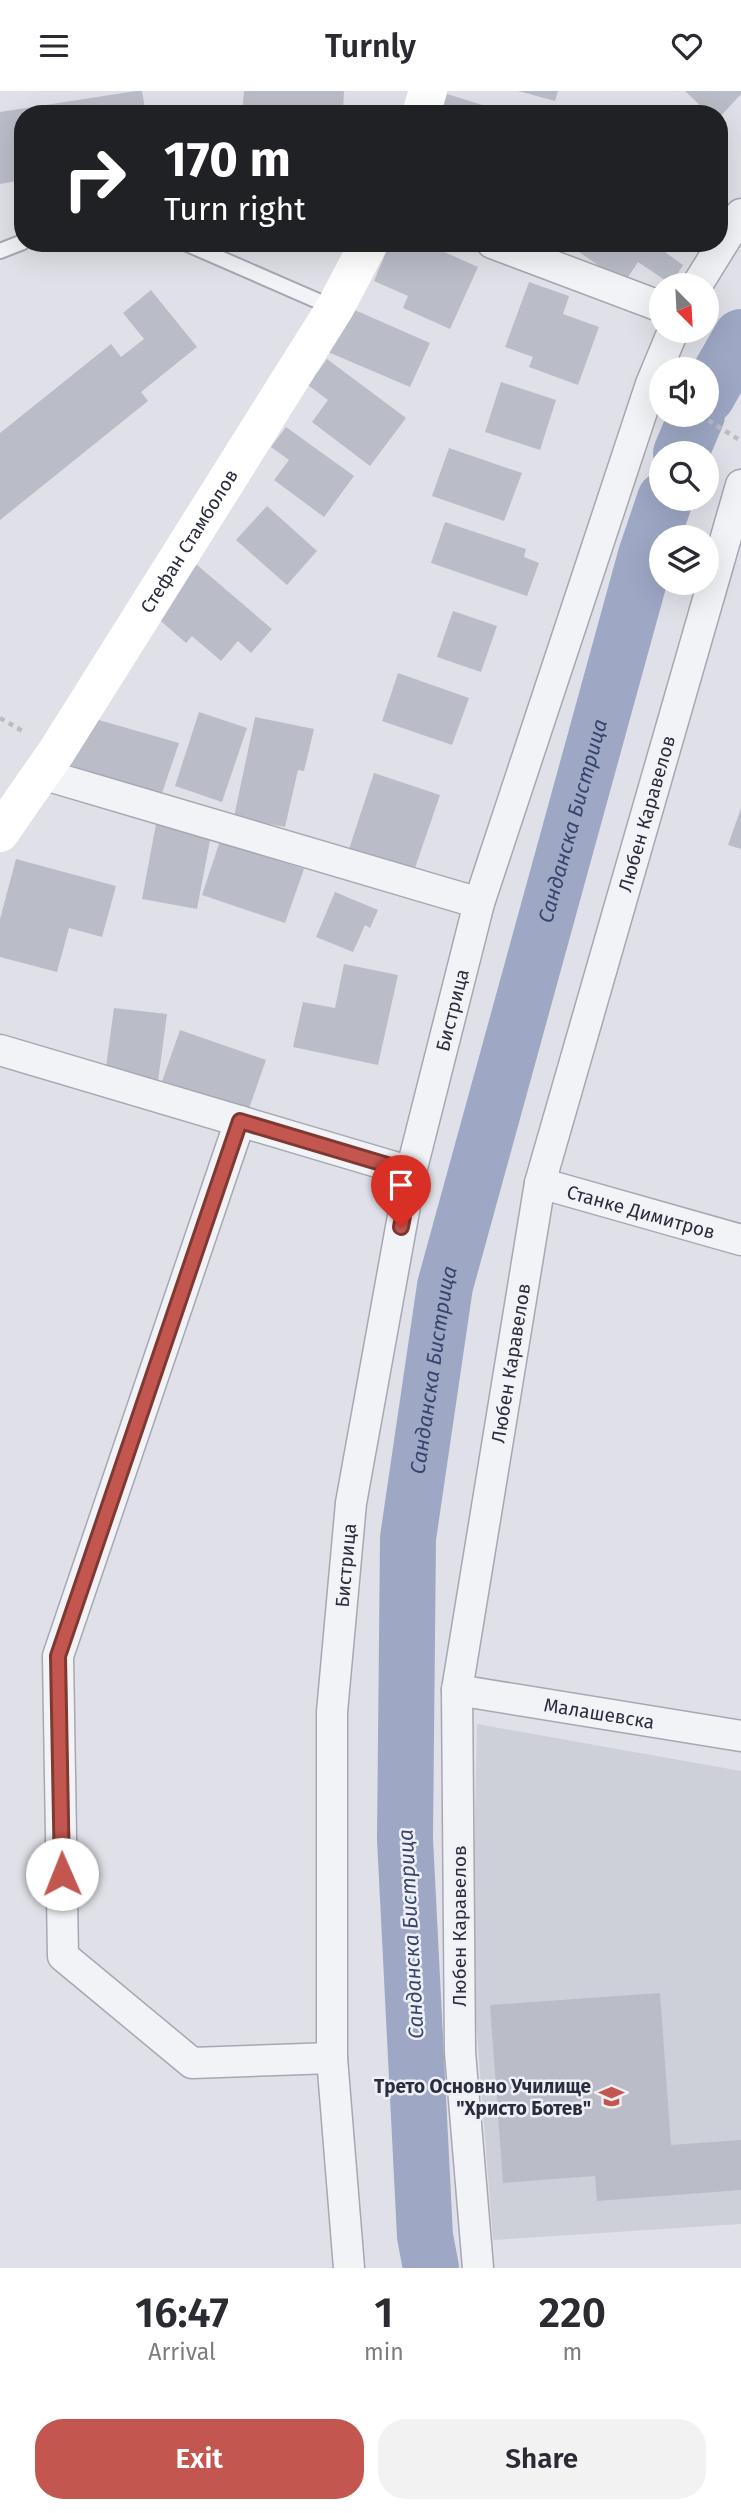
<!DOCTYPE html>
<html lang="en">
<head>
<meta charset="utf-8">
<style>
  :root { --surface:#fff; --page:#f2f2f3; --text:#2b2b33; --muted:#7c7c81; --accent:#c3574f }
  body { margin:0; font-family:"Fira Sans",sans-serif; background:var(--page); color:var(--text); height:100vh; display:flex; flex-direction:column; font-size:26px; white-space:nowrap }
  * { box-sizing:border-box; margin:0 }
  p { font-size:23px; color:var(--muted) }
  .icon { flex:none; width:38px; height:38px; fill:none; stroke:currentColor; stroke-width:2; stroke-linecap:round; stroke-linejoin:round }
  .map { position:relative; height:2177px; overflow:hidden }
  .drawer { display:flex; flex-direction:column; background:var(--surface); flex:1 }
  .drawer>* { flex:none }
  .hud { position:absolute; left:14px; top:14px; width:714px; height:147px; border-radius:28px; box-shadow:0 7px 28px #0002; background:#202124; color:#fff; overflow:hidden }
  .needle { width:46px; rotate:156deg }
  .tools { position:absolute; left:649px; top:182px; display:grid; gap:14px }
  .tools a { display:grid; place-items:center; width:70px; height:70px; border-radius:50%; background:var(--surface); box-shadow:0 7px 28px #0002; font-size:35px }
  .pin { position:absolute; display:grid; place-items:center; width:60px; height:60px; color:#fff; margin:-72px -30px; border-radius:50% 50% 50% 0; rotate:-45deg; box-shadow:0 0 7px #0007 }
  .pin .icon { rotate:45deg }
  .me { position:absolute; width:77px; margin:-38px; rotate:359deg; stroke-linejoin:round; filter:drop-shadow(0 0 5px #0008) }
  .turn { display:flex; align-items:center; gap:24px; height:147px; padding:0 35px; font-size:32px }
  .turn .icon { width:91px; height:91px; stroke-width:2.5 }
  .turn b { display:block; font-size:49px; line-height:60px }
  .eta { display:flex; justify-content:space-evenly; align-items:center; height:119px; text-align:center }
  .eta b { font-size:42px; font-weight:600; line-height:49px }
  .button { display:flex; gap:14px; margin-top:auto; padding:14px 35px }
  .button a { flex:1; height:80px; border-radius:28px; background:var(--accent); color:#fff; font-size:28px; font-weight:600; line-height:80px; text-align:center }
  .button a+a { background:var(--page); color:var(--text) }
  header { display:flex; justify-content:space-between; align-items:center; height:91px; padding:0 35px; background:var(--surface); font-size:32px; font-weight:600 }
  .map>svg:first-child { display:block }
</style>
</head>
<body>
<header><svg class="icon" aria-label="menu" viewBox="0 0 24 24"><path d="M4 6h16M4 12h16M4 18h16"/></svg>Turnly<svg class="icon" aria-label="heart" viewBox="0 0 24 24"><path d="M12 20l-8-8c-3-5 5-10 8-4 3-6 11-1 8 4z"/></svg></header>
<div class="map">
<svg width="741" height="2177" viewBox="0 0 741 2177">
  <rect width="100%" height="100%" fill="#e0e1e8"/>
  <polygon fill="#ced0d9" points="477,1633 741,1680 741,2133 493,2149 472,1879"/>
  <g fill="none" stroke-linecap="round" stroke-linejoin="round">
    <g stroke="#9ea8c5" stroke-width="56">
      <polyline points="707,305 741,246"/>
      <polyline points="681,362 697,324"/>
      <path id="s1" d="M431,2177L425,2145L405,1748L408,1447L445,1195L646,464L665,408"/>
    </g>
  </g>
  <g fill="#babcc7">
    <polygon points="136,0 142,0 146,23 23,23 23,89 0,93 0,21"/>
    <polygon points="244,0 344,0 343,23 242,23"/>
    <polygon points="518,0 558,0 555,10"/>
    <polygon points="685,0 741,0 741,3 719,27 719,23 709,23"/>
    <polygon points="444,2 508,22 508,23 438,23"/>
    <polygon points="390,152 424,152 478,176 450,238 403,217 408,205 374,190"/>
    <polygon points="566,152 666,152 662,159 683,174 671,193 638,171 624,192"/>
    <polygon points="529,191 569,205 563,223 599,236 578,294 529,276 533,266 505,256"/>
    <polygon points="151,199 197,256 141,301 148,310 0,429 0,342 111,253 121,266 144,248 123,222"/>
    <polygon points="341,213 430,252 410,296 321,258"/>
    <polygon points="327,268 406,327 370,375 312,331 328,309 308,294"/>
    <polygon points="501,291 556,309 540,359 485,341"/>
    <polygon points="286,336 354,385 324,426 274,389 289,369 271,356"/>
    <polygon points="449,357 522,382 504,430 432,405"/>
    <polygon points="267,415 317,460 287,494 236,449"/>
    <polygon points="445,431 526,458 524,466 539,472 527,505 431,472"/>
    <polygon points="190,468 272,538 251,562 238,550 221,570 192,545 186,552 147,518"/>
    <polygon points="453,520 497,535 481,581 437,566"/>
    <polygon points="398,582 469,607 452,654 382,630"/>
    <polygon points="199,621 247,637 222,711 175,695"/>
    <polygon points="85,625 179,652 161,705 62,671"/>
    <polygon points="255,626 314,638 304,680 298,679 285,736 234,726"/>
    <polygon points="374,682 440,704 414,780 349,758"/>
    <polygon points="741,717 741,758 728,754"/>
    <polygon points="156,733 211,744 197,818 142,808"/>
    <polygon points="220,750 304,778 285,832 202,804"/>
    <polygon points="16,768 116,795 102,846 69,837 57,881 0,866 0,828"/>
    <polygon points="335,801 378,819 370,837 365,834 353,861 316,846"/>
    <polygon points="344,873 398,884 378,974 293,956 303,911 335,917"/>
    <polygon points="114,917 167,923 158,990 105,983"/>
    <polygon points="180,939 266,969 246,1026 160,996"/>
    <polygon points="660,1902 671,2054 741,2049 741,2099 597,2110 595,2085 503,2092 490,1914"/>
  </g>
  <g fill="none" stroke-linecap="round" stroke-linejoin="round">
    <defs>
      <g id="lane">
        <polyline points="185,152 334,217"/>
        <polyline points="0,160 23,151"/>
      </g>
      <g id="street">
        <polyline points="492,152 662,216"/>
        <polyline points="697,194 741,123"/>
        <polyline points="42,683 479,812"/>
        <polyline points="0,959 411,1081"/>
        <polyline points="240,1030 58,1565 63,1865 192,1972 332,1967"/>
        <path id="s2" d="M540,1092L741,1149"/>
        <path id="s3" d="M457,1599L741,1645"/>
        <path id="s4" d="M349,2177L332,1967V1621L351,1412L411,1081L479,812L651,293L673,240"/>
        <path id="s5" d="M478,2177L460,1961L457,1599L540,1092L741,394"/>
      </g>
    </defs>
    <use href="#lane" stroke="#a6a7b2" stroke-width="18"/>
    <use href="#street" stroke="#a6a7b2" stroke-width="33"/>
    <g stroke="#babcc2" stroke-width="4.5" stroke-dasharray="5 5" stroke-linecap="butt">
      <polyline points="700,324 741,350"/>
      <polyline points="0,627 26,642"/>
    </g>
    <use href="#lane" stroke="#f2f3f6" stroke-width="14"/>
    <use href="#street" stroke="#f2f3f6" stroke-width="30"/>
    <g stroke="#fff" stroke-width="38">
      <polyline points="421,23 428,0"/>
      <path id="s6" d="M0,742L57,660L335,217L369,152"/>
    </g>
  </g>
  <g fill="none" stroke-linecap="round" stroke-linejoin="round">
    <defs>
      <polyline id="route" points="62,1783 58,1565 240,1030 411,1081 401,1136"/>
    </defs>
    <use href="#route" stroke="#7f3933" stroke-width="18"/>
    <use href="#route" stroke="#c3574f" stroke-width="12"/>
  </g>
  <defs>
    <symbol id="school-bare" viewBox="-9 -9 18 18"><path d="M0-5L7-2L0 1L-7-2ZM-4 1L0 2.5L4 1V4Q0 6-4 4Z" fill="#c3574f" stroke="#eff0f5" stroke-width="2.5" paint-order="stroke"/></symbol>
  </defs>
  <g fill-rule="evenodd">
    <use href="#school-bare" x="594" y="1988" width="35" height="35"/>
  </g>
  <g text-anchor="middle" dominant-baseline="central" stroke-width="5" stroke-linejoin="round" paint-order="stroke">
    <g font-size="19" fill="#2a2d3e" stroke="#eff0f5">
      <text stroke="none"><textPath href="#s6" startOffset="348">Стефан Стамболов</textPath></text>
      <text stroke="none"><textPath href="#s5" startOffset="1477">Любен Каравелов</textPath></text>
      <text stroke="none"><textPath href="#s4" startOffset="1270">Бистрица</textPath></text>
      <text stroke="none"><textPath href="#s2" startOffset="105">Станке Димитров</textPath></text>
      <text stroke="none"><textPath href="#s5" startOffset="910">Любен Каравелов</textPath></text>
      <text stroke="none"><textPath href="#s4" startOffset="704">Бистрица</textPath></text>
      <text stroke="none"><textPath href="#s3" startOffset="144">Малашевска</textPath></text>
      <text transform="translate(459 1835) rotate(-90)">Любен Каравелов</text>
    </g>
    <g font-size="19" font-weight="bold" fill="#2a2d3e" stroke="#eff0f5" text-anchor="end">
      <text x="591" y="1995">Трето Основно Училище<tspan x="591" dy="22">"Христо Ботев"</tspan></text>
    </g>
    <g font-size="21" font-style="italic" fill="#37446e" stroke="#eff0f5">
      <text stroke="none"><textPath href="#s1" startOffset="1468">Санданска Бистрица</textPath></text>
      <text stroke="none"><textPath href="#s1" startOffset="901">Санданска Бистрица</textPath></text>
      <text transform="translate(411 1843) rotate(-93)">Санданска Бистрица</text>
    </g>
  </g>
</svg>
<div class="tools">
<a><svg class="needle" viewBox="-14 -14 28 28"><path d="M0-13l5 13h-10z" fill="#e53935"/><path d="M0 13l5-13h-10z" fill="#7c7c81"/></svg></a>
<a><svg class="icon" aria-label="sound" viewBox="0 0 24 24"><path d="M4 9h4l5-4v14l-5-4H4zM17 9q2 3 0 6"/></svg></a>
<a><svg class="icon" aria-label="search" viewBox="0 0 24 24"><circle cx="10" cy="10" r="6"/><path d="M15 15l6 6"/></svg></a>
<a><svg class="icon" aria-label="layers" viewBox="0 0 24 24"><path d="M12 4l9 5-9 5-9-5zM3 14l9 5 9-5"/></svg></a>
</div>
<div class="pin" style="left:401px;top:1136px;background:#d93025"><svg class="icon" aria-label="arrive" viewBox="0 0 24 24"><path d="M6 21V4h12l-3 4 3 4H6"/></svg></div>
<svg class="me" style="left:62px;top:1783px" viewBox="-20 -20 40 40"><circle r="19" fill="#fff"/><path d="M0-13L10 11 0 6-10 11z" fill="#c3574f"/></svg>
<div class="hud">
<div class="turn"><svg class="icon" aria-label="right" viewBox="0 0 24 24"><path d="M7 20v-9h11M14 6l5 5-5 5"/></svg><div><b>170 m</b>Turn right</div></div>
</div>
</div>
<section class="drawer">
<div class="eta">
<div><b>16:47</b><p>Arrival</p></div>
<div><b>1</b><p>min</p></div>
<div><b>220</b><p>m</p></div>
</div>
<div class="button"><a>Exit</a><a>Share</a></div>
</section>
</body>
</html>
